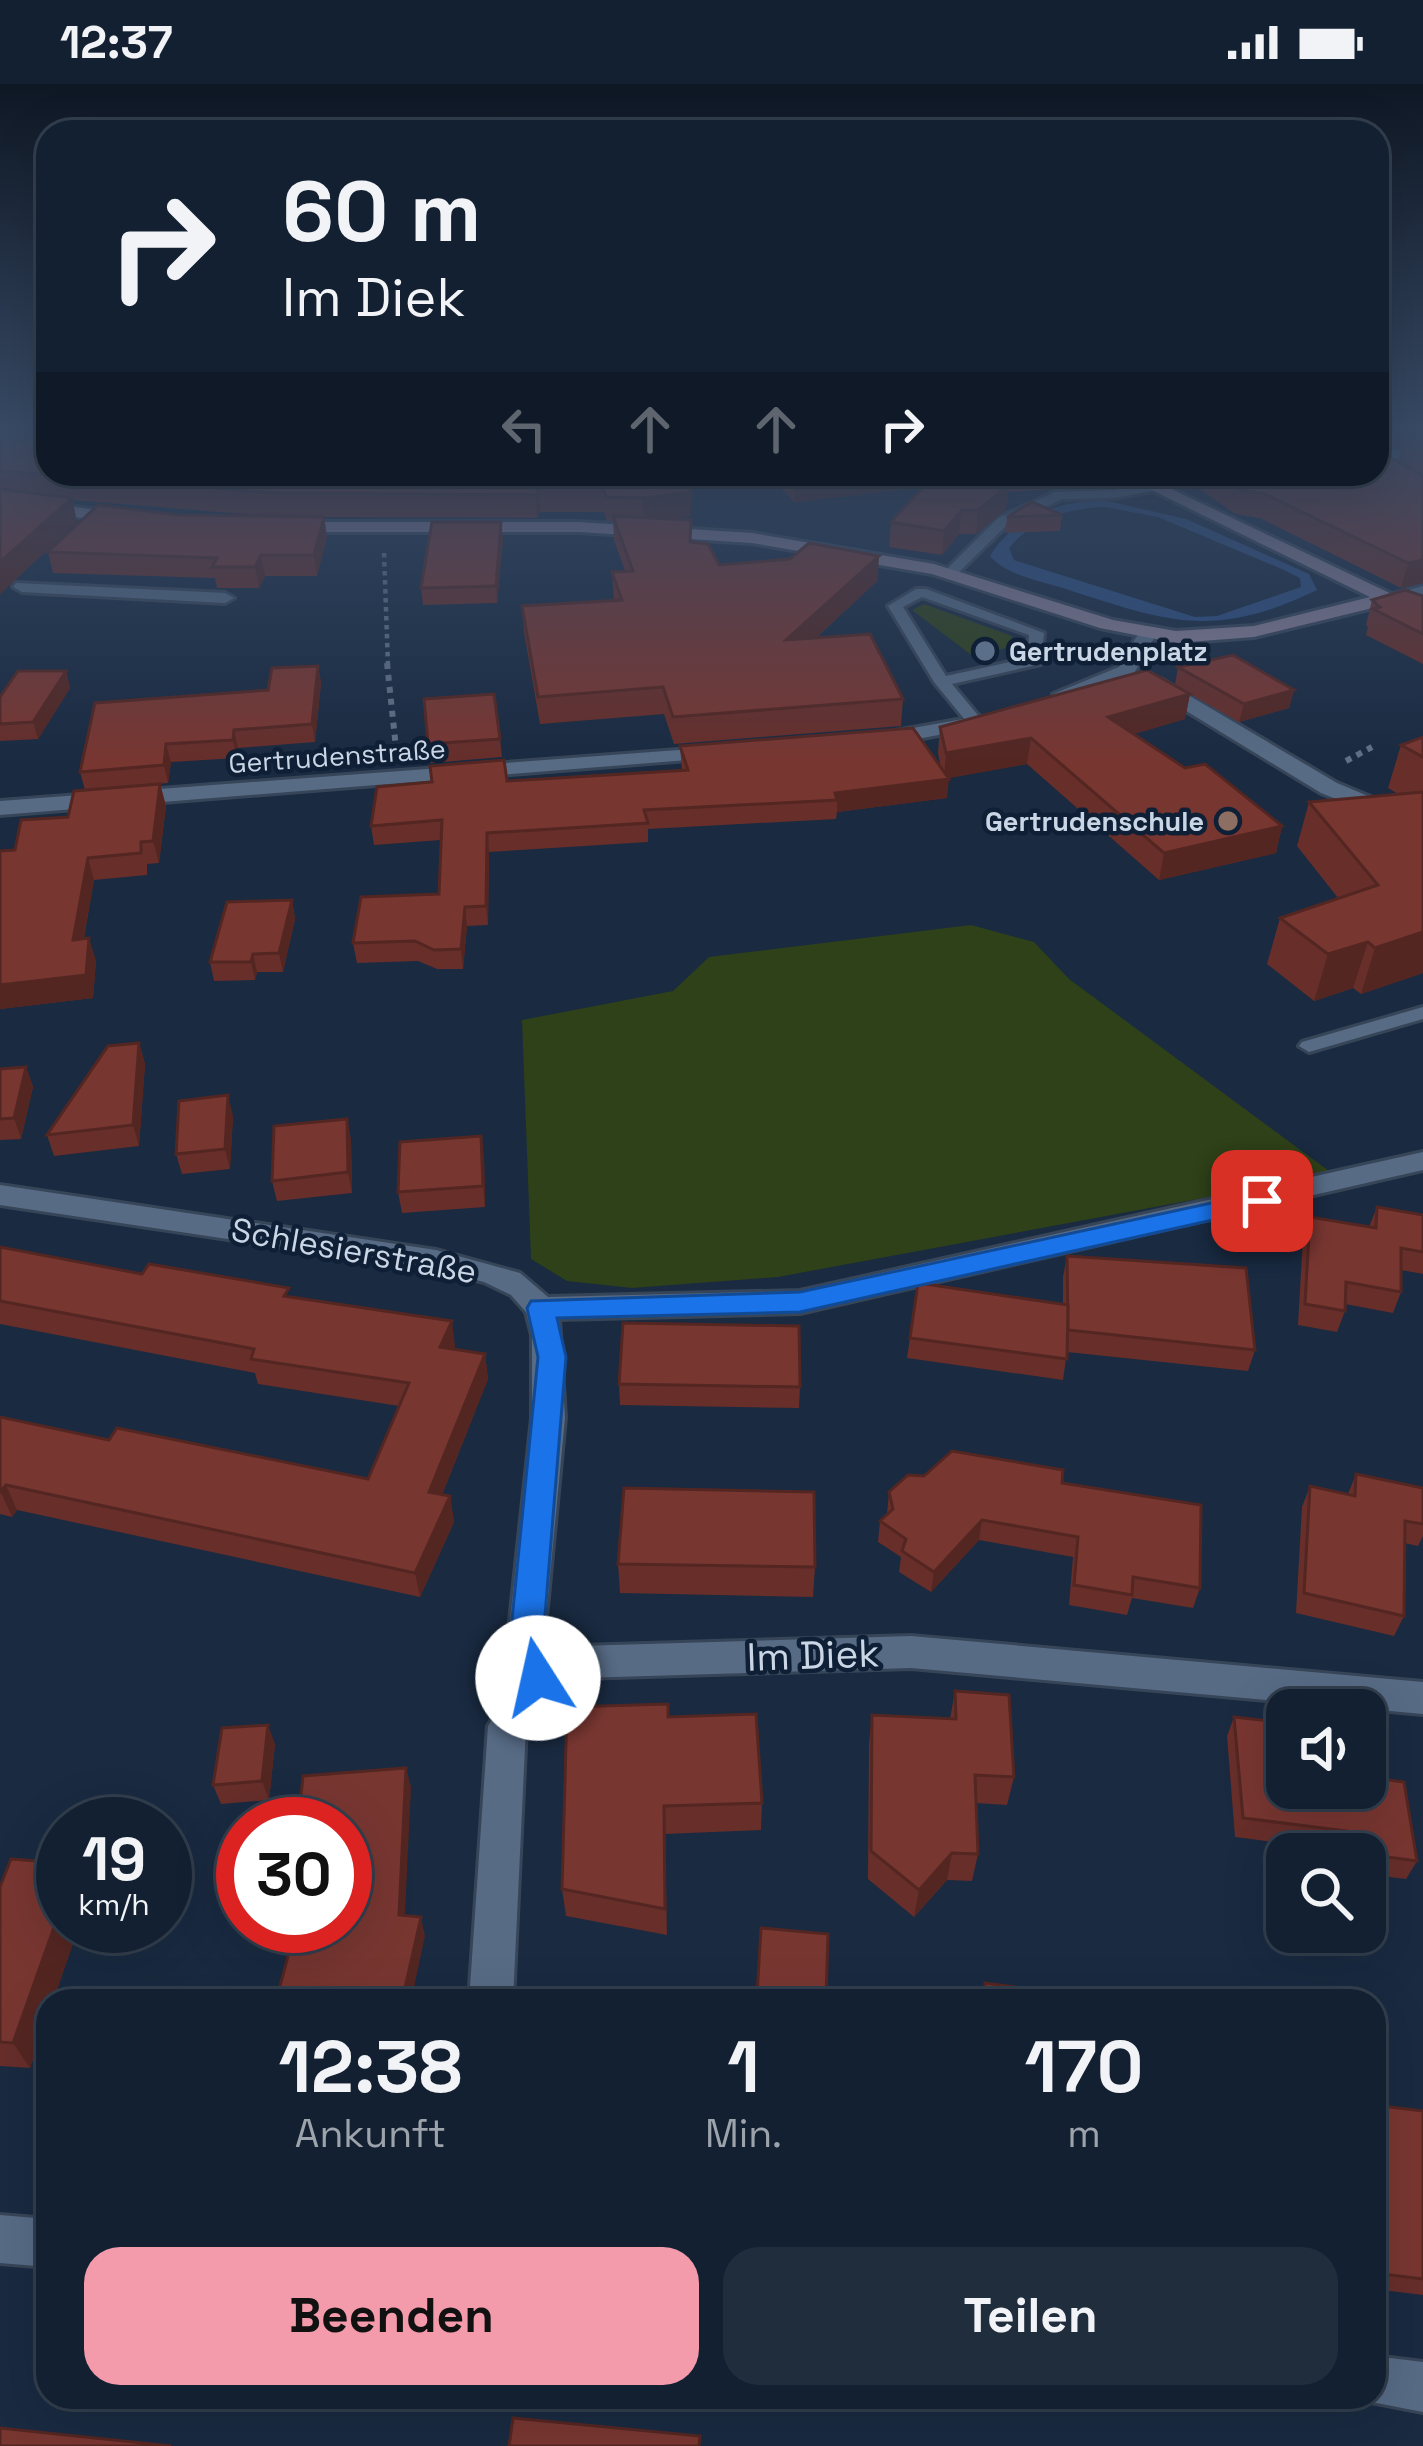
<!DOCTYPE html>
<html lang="de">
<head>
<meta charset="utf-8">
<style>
  :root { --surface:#132031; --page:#202d3d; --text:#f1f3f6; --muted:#9da3ab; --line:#323e4d; --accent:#f39aab }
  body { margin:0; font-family:"Space Grotesk",sans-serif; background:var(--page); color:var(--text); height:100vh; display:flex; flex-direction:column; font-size:45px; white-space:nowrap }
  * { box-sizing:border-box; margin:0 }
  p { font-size:39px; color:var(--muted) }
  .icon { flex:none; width:66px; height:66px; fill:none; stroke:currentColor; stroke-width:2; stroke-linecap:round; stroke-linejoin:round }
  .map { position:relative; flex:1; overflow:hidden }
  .drawer { position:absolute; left:36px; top:1905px; width:1350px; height:420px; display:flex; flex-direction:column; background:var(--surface); border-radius:36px; box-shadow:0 12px 48px #0002,0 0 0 3px var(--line) }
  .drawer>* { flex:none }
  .hud { position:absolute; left:36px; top:36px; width:1353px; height:366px; border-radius:36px; box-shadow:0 12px 48px #0002,0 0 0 3px var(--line); background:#132031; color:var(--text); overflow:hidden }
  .fabs { position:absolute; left:1266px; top:1605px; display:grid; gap:24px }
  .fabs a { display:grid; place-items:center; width:120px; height:120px; border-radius:24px; background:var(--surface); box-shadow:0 12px 48px #0002,0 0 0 3px var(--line); font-size:60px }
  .speed { position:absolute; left:36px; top:1713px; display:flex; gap:24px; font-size:60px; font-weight:700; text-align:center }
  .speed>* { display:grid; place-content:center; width:156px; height:156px; border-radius:50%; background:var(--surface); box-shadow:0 12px 48px #0002,0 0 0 3px var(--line); line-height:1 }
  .speed small { font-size:30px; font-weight:400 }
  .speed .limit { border:18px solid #d22; background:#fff; color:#111 }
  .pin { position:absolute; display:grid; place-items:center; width:102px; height:102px; color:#fff; margin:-51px; border-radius:24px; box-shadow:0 6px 18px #0006 }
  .me { position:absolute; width:132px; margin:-66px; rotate:350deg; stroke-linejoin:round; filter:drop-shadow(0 0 9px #0008) }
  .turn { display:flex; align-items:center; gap:42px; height:252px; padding:0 48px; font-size:54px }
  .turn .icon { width:156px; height:156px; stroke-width:2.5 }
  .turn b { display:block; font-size:84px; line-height:102px }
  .lanes { display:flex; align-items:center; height:114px; padding:0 48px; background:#0003; justify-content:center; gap:60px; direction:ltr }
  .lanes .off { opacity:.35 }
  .eta { display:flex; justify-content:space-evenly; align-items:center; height:204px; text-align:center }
  .eta b { font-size:72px; font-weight:800; line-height:84px }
  .action { display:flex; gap:24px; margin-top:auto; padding:24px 48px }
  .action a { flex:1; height:138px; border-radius:36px; background:var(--accent); color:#111; font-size:48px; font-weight:800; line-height:138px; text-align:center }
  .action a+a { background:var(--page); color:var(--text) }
  .status { display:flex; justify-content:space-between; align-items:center; height:84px; padding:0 60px; background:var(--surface); direction:ltr }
  .status svg { height:33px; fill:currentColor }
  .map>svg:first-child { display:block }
</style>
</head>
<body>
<div class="status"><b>12:37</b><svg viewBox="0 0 49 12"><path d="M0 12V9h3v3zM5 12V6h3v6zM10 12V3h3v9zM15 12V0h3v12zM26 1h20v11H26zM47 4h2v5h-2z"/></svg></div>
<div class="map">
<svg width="1423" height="2362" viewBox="0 0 1423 2362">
  <rect width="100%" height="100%" fill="#192a41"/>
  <g fill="#2f4118">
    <polygon points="924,520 1012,552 1010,563 974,573 912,526"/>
    <polygon points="971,841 1034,858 1069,895 1333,1090 778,1193 632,1204 567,1197 531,1175 522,936 673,907 709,873"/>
  </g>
  <path fill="#2c4d80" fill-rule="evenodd" d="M1103,416L1186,435L1309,490L1317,506C1214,556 1168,538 1066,505C1041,497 1007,492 990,472C1016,431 1057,418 1103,416ZM1105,423L1158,433L1284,486L1300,494L1301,503L1217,532L1195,533L1014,476L1009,464C1033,435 1068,424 1105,423Z"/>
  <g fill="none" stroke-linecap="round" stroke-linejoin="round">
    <defs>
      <g id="lane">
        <polygon points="1423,364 1423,372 1377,376 1377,368"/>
        <polygon points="1214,390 1243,390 1114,414 1062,415 1008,440 955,492 943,489 998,434 1055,408 1114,406"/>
        <polygon points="1423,502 1423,510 1383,519 1376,515"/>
        <path d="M916,505H926L1044,549L1041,580L952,600L982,636V642H970L934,598L888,522ZM922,513L1029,551L1028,574L946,592L903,523Z"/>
        <polygon points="1423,923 1423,935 1309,968 1299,962 1302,958"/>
      </g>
      <g id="street">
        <polygon points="16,499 225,509 234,514 225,519 22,508 13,503"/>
        <polygon points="1141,545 1157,549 1133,591 1067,618 1053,618 1053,610 1119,583"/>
        <polygon points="1147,595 1161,595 1337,699 1423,735 1423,750 1321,709 1147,603"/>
        <polygon points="980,632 990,638 987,642 879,662 869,656 879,650"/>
        <polygon points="718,663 725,665 725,673 0,731 0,717"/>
        <polygon points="1423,1068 1423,1086 800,1229 559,1235 565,1334 544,1555 550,1573 579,1562 911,1552 1423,1598 1423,1630 911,1584 581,1594 548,1613 526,1642 513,1917 469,1917 488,1642 519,1592 508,1555 532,1334 532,1251 526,1228 511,1211 484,1198 436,1186 0,1121 0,1101 436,1166 520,1189 548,1213 800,1207"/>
        <polygon points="0,2131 48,2135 48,2183 0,2179"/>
        <polygon points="1374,2272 1423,2278 1423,2328 1356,2315 1374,2313"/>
      </g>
      <g id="secondary">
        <polygon points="1119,390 1140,390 1423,525 1423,538 1385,521 1254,553 1176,559 1100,544 932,490 752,459 579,448 288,448 280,443 288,438 579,438 752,449 934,480 1113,536 1176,547 1254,542 1370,513"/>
        <polygon points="0,413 127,430 135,435 127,440 0,423"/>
      </g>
    </defs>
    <use href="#lane" stroke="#374558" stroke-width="6"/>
    <use href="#street" stroke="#374558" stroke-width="6"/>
    <use href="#secondary" stroke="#374558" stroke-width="6"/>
    <polyline stroke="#617084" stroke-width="4.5" stroke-dasharray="4.5 4.5" stroke-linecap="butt" points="384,469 388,582"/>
    <g stroke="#617084" stroke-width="6" stroke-dasharray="6 6" stroke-linecap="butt">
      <polyline points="387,579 396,664"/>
      <polyline points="1346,677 1372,663"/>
    </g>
    <use href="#lane" fill="#576b85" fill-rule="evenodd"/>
    <use href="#street" fill="#576b85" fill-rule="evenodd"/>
    <use href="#secondary" fill="#857c94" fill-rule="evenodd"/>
  </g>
  <g fill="#672e2a">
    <polygon points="0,347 692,390 691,432 672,434 691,458 719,481 879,472 877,497 816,554 903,615 901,642 674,660 664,630 540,640 524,548 522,522 614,517 612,488 625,487 614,456 613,437 607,437 604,428 540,428 537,434 324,433 327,453 317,492 265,492 259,504 217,504 215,494 53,489 48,468 179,431 267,432 72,416 77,438 0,510"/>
    <polygon points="1377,347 1423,347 1423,499 1401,504 1260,434 1235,430 1197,403 1200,390 1377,390 1398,378 1402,363 1377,365"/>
    <polygon points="768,390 1116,390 1103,393 1102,402 1008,408 1006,426 976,450 959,450 942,471 889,463 891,438 923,403 794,418"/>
    <polygon points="1062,431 1060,447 1005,449 1007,433"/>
    <polygon points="501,438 503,455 497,519 423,521 421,504"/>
    <polygon points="1423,512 1423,580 1366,551 1368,543 1366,541 1372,516"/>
    <polygon points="318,582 321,599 315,658 238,664 237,674 171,678 168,699 85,706 80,688 268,606"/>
    <polygon points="1178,583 1294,606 1289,624 1239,638 1190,610 1185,635 1134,650 1185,684 1282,742 1276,769 1159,796 1027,680 948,694 947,714 837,728 836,735 648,745 648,758 489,768 488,841 467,842 463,885 437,885 418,877 357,879 353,859 439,810 441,756 374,761 371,742 432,698 507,697 682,687 680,662 941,684 938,669 940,643 1175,601"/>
    <polygon points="66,587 70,604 38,655 0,657 0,613"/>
    <polygon points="424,615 500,655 502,673 431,679"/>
    <polygon points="1423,653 1423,889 1361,910 1353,904 1314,917 1267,880 1280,834 1338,814 1297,762 1309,718 1398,710 1388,704 1401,661"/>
    <polygon points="160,700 166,722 159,779 147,780 147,791 94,796 84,854 96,877 93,914 0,925 0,767 15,766 68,733"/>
    <polygon points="292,816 295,835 283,888 257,888 255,896 214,897 210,878"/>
    <polygon points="139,959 145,980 139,1062 54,1072 47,1051"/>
    <polygon points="26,983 33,1003 21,1055 0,1056 0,985"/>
    <polygon points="233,1032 230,1085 182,1090 176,1070"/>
    <polygon points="351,1055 352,1109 277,1117 272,1097"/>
    <polygon points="484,1073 485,1123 402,1129 398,1108"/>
    <polygon points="1377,1123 1423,1131 1423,1190 1401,1186 1401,1208 1393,1229 1345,1220 1345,1227 1337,1248 1298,1241 1303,1153 1310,1133 1369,1143"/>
    <polygon points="0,1163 142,1190 292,1213 455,1262 454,1265 485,1270 488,1295 442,1411 450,1412 454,1438 420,1513 17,1426 12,1433 0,1430 0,1333 109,1356 368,1395 399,1322 258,1300 255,1289 0,1240"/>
    <polygon points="1067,1172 1255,1266 1248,1287 1067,1268 1063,1296 907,1274 918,1199 1063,1220 1063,1193"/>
    <polygon points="619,1300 800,1303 799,1324 620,1321"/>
    <polygon points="1356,1390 1423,1404 1423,1452 1418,1462 1404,1459 1404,1532 1394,1552 1296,1529 1302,1423 1310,1402 1348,1410"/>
    <polygon points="1062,1399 1200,1504 1193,1524 1132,1514 1127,1531 1069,1521 1073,1473 979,1456 931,1508 899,1488 901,1473 878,1458 880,1437 887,1430 889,1408"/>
    <polygon points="618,1480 815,1483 813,1513 620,1509"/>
    <polygon points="955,1607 1014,1693 1007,1721 976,1719 978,1770 972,1797 947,1796 914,1833 868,1795 869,1659 872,1631 950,1635"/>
    <polygon points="668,1633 762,1719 761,1746 665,1750 667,1851 566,1832 562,1805"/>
    <polygon points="1234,1633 1366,1693 1417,1777 1406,1795 1365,1790 1365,1770 1338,1770 1337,1766 1235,1753 1227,1652"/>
    <polygon points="275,1660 269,1716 221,1720 213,1701"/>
    <polygon points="0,1803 63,1842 79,1842 30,1984 0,1982"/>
    <polygon points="761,1844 826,1917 757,1917"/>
    <polygon points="1374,2021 1423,2027 1423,2211 1374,2205"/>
  </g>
  <g fill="#542622">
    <polygon points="0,347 48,347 0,359"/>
    <polygon points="1378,347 1406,347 1402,363 1377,365"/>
    <polygon points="692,390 691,432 643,438 643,414"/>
    <polygon points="835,390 946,390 945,401 794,418 795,394"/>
    <polygon points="1008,402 1006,426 976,450 978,426"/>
    <polygon points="539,404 540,428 537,434 536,411"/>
    <polygon points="72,414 77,438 0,510 0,478"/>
    <polygon points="962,426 959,450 942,471 944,447"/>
    <polygon points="324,433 327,453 317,492 314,471"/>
    <polygon points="501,438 503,455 497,519 496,502"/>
    <polygon points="261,471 265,492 259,504 255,483"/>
    <polygon points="879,472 877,497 785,582 786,556"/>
    <polygon points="1423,476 1423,499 1401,504 1408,479"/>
    <polygon points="318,582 321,599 315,658 312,640"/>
    <polygon points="66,587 70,604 38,655 33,638"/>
    <polygon points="1294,606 1289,624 1239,638 1244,620"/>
    <polygon points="1190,610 1185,635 1104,659 1108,633"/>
    <polygon points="234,646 238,664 237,674 233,656"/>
    <polygon points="1031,654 1027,680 944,695 946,669"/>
    <polygon points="166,660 171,678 168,699 164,681"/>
    <polygon points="949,695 947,714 837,728 837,716 835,709"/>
    <polygon points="160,700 166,722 159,779 153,757"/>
    <polygon points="1282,742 1276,769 1159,796 1164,769"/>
    <polygon points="487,749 489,768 488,841 486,822"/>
    <polygon points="88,774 94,796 79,879 73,856"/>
    <polygon points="292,816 295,835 283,888 279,869"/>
    <polygon points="465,823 467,842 463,885 461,865"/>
    <polygon points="1423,848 1423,889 1361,910 1375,864"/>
    <polygon points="89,854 96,877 93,914 0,925 0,901"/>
    <polygon points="1368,858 1353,904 1314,917 1328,870"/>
    <polygon points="253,870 257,888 255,896 251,878"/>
    <polygon points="139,959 145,980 139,1062 133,1041"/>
    <polygon points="26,983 33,1003 21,1055 14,1034"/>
    <polygon points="228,1011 233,1032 230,1085 225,1065"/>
    <polygon points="347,1035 351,1055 352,1109 348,1088"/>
    <polygon points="481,1052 484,1073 485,1123 483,1102"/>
    <polygon points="452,1237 455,1262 444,1289 440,1263"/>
    <polygon points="485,1270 488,1295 433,1433 429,1408"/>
    <polygon points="6,1401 17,1426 12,1433 1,1408"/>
    <polygon points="450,1412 454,1438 420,1513 415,1489"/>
    <polygon points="982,1436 979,1456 931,1508 934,1488"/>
    <polygon points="268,1641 275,1660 269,1716 262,1697"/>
    <polygon points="406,1684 411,1703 404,1850 399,1831"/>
    <polygon points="952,1769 947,1796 914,1833 919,1806"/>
    <polygon points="63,1818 63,1842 79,1842 53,1917 48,1917 48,1931 30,1984 13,1959"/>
    <polygon points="421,1833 425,1852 411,1917 402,1917"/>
  </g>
  <g fill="#783631" stroke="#542622" stroke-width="3">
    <polygon points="34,347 48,347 48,390 691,390 691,408 643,414 606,413 603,404 539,404 536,411 275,409 0,387 0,353"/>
    <polygon points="1408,347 1423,347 1423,355"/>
    <polygon points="1377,366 1423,392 1423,476 1408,479 1265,410 1240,406 1216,390 1377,390"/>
    <polygon points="791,390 835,390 795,394"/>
    <polygon points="935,390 975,390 1008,402 978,426 962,426 944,447 891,438"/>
    <polygon points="0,405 72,414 0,478"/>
    <polygon points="1032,418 1062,431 1007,433"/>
    <polygon points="98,421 179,431 324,433 314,471 261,471 255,483 212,483 217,474 48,468"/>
    <polygon points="613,432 691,436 690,458 708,460 719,481 790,475 809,459 879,472 786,556 870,550 903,615 673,633 663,603 538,613 522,522 622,516 612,488 633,487"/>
    <polygon points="432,438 501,438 496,502 421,504"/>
    <polygon points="1405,506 1423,512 1423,550 1373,525 1380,523 1372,516"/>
    <polygon points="1233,571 1294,606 1244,620 1178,583"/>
    <polygon points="318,582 312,640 234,646 233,656 166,660 164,681 80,688 95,619 268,606 272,584"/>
    <polygon points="1147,586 1190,610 1108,633 1185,684 1205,680 1282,742 1164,769 1031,654 946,669 940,643"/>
    <polygon points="18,587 66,587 33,638 0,640 0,613"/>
    <polygon points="494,610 500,655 428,660 424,615"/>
    <polygon points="913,644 949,695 835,709 837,716 644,726 648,739 487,749 486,822 465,823 461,865 434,866 415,857 353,859 361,813 439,810 442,736 371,742 377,703 432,698 430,682 504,676 507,697 688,686 680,662"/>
    <polygon points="1423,653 1423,673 1401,661"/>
    <polygon points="160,700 153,757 141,758 141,769 88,774 73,856 89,854 86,891 0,901 0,767 15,766 21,736 68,733 74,707"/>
    <polygon points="1423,708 1423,848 1375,864 1368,858 1328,870 1280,834 1378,801 1309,718"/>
    <polygon points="292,816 279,869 253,870 251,878 210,878 227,818"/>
    <polygon points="139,959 133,1041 47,1051 108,962"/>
    <polygon points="26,983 14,1034 0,1035 0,985"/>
    <polygon points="228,1011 225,1065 176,1070 179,1017"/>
    <polygon points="347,1035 348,1088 272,1097 274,1042"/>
    <polygon points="481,1052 483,1102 398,1108 400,1058"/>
    <polygon points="1377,1123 1423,1131 1423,1168 1401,1164 1401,1208 1346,1198 1345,1227 1305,1220 1310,1133 1376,1144"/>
    <polygon points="0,1163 142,1190 149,1180 289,1204 284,1212 452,1237 440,1263 485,1270 429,1408 450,1412 415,1489 6,1401 0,1408 0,1333 109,1356 117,1344 368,1395 409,1299 251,1275 254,1265 0,1217"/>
    <polygon points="1067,1172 1246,1184 1255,1266 1068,1246"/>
    <polygon points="918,1199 1068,1221 1067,1275 910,1254"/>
    <polygon points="623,1239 799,1242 800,1303 619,1300"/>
    <polygon points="952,1367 1063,1386 1062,1399 1201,1421 1200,1504 1133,1493 1132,1511 1074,1501 1078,1453 982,1436 934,1488 902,1467 906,1455 880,1437 893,1425 889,1408 908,1391 924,1392"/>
    <polygon points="1356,1390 1423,1404 1423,1440 1405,1437 1404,1532 1304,1509 1310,1402 1355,1412"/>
    <polygon points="624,1404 814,1408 815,1483 618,1480"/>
    <polygon points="955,1607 1009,1611 1014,1693 975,1691 978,1770 952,1769 919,1806 871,1767 872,1631 956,1635"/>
    <polygon points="668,1620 668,1633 756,1630 762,1719 664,1722 665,1825 562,1805 567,1623"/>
    <polygon points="1234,1633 1287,1639 1287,1704 1365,1704 1365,1688 1366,1693 1404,1698 1417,1777 1350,1768 1347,1747 1243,1734"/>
    <polygon points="268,1641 262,1697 213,1701 222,1644"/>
    <polygon points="406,1684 399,1831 421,1833 402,1917 276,1917 296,1842 345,1842 345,1740 298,1740 303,1692"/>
    <polygon points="11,1775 63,1779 63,1818 13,1959 0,1958 0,1803"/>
    <polygon points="761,1844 828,1850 826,1916 757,1911"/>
    <polygon points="985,1899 1022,1904 1022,1917 985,1917"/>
    <polygon points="1374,2021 1423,2027 1423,2195 1375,2189 1374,2072 1382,2073"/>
    <polygon points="513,2334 700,2352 699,2362 509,2362"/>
    <polygon points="0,2344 171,2362 0,2362"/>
  </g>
  <linearGradient id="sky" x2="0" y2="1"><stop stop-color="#0e1724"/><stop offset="0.51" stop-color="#384a65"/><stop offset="1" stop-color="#384a65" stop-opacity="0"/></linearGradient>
  <rect width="1423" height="678" fill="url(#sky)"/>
  <polygon fill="#1a73e8" stroke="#114b97" stroke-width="3" points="1262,1108 1275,1117 1271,1123 800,1228 557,1234 566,1273 543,1556 555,1594 550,1604 538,1609 526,1604 510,1556 538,1273 527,1224 531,1217 800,1208"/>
  <circle fill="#5c6f8a" stroke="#0f2036" stroke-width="4.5" cx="985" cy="567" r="12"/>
  <circle fill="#8d6e63" stroke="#0f2036" stroke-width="4.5" cx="1228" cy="737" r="12"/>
  <g text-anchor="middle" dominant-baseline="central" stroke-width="9" stroke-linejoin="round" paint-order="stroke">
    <g font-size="27" font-weight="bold" fill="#cad6e5" stroke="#0f2036" text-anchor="start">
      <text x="1009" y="567">Gertrudenplatz</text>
      <text x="1204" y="737" text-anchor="end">Gertrudenschule</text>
    </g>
    <g font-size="27" fill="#cad6e5" stroke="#0f2036">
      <text transform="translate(337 672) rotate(-4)">Gertrudenstraße</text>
    </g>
    <g font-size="33" fill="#cad6e5" stroke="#0f2036">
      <text transform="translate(354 1167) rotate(10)">Schlesierstraße</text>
    </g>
    <g font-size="39" fill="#cad6e5" stroke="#0f2036">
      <text transform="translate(813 1571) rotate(-2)">Im Diek</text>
    </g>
  </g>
</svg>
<div class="fabs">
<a><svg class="icon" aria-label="sound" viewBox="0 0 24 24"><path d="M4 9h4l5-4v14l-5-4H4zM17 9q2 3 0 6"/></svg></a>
<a><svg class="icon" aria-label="search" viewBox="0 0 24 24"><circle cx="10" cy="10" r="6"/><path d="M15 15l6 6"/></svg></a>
</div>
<div class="speed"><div>19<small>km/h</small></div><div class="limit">30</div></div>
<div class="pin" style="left:1262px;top:1117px;background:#d93025"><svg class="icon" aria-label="arrive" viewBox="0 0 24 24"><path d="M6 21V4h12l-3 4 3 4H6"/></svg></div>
<svg class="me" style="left:538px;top:1594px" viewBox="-20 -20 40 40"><circle r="19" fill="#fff"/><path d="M0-13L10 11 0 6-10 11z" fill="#1a73e8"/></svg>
<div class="hud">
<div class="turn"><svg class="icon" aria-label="right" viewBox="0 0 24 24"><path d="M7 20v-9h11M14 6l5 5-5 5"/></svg><div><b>60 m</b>Im Diek</div></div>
<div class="lanes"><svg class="icon off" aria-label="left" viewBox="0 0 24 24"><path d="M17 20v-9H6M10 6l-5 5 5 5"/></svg><svg class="icon off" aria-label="ahead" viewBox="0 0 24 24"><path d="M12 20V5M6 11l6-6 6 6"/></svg><svg class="icon off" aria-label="ahead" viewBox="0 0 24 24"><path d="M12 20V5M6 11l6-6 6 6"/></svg><svg class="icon" aria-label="right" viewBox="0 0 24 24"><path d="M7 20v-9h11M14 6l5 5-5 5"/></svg></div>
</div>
<section class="drawer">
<div class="eta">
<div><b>12:38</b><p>Ankunft</p></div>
<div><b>1</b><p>Min.</p></div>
<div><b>170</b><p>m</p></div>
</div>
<div class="action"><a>Beenden</a><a>Teilen</a></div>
</section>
</div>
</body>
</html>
